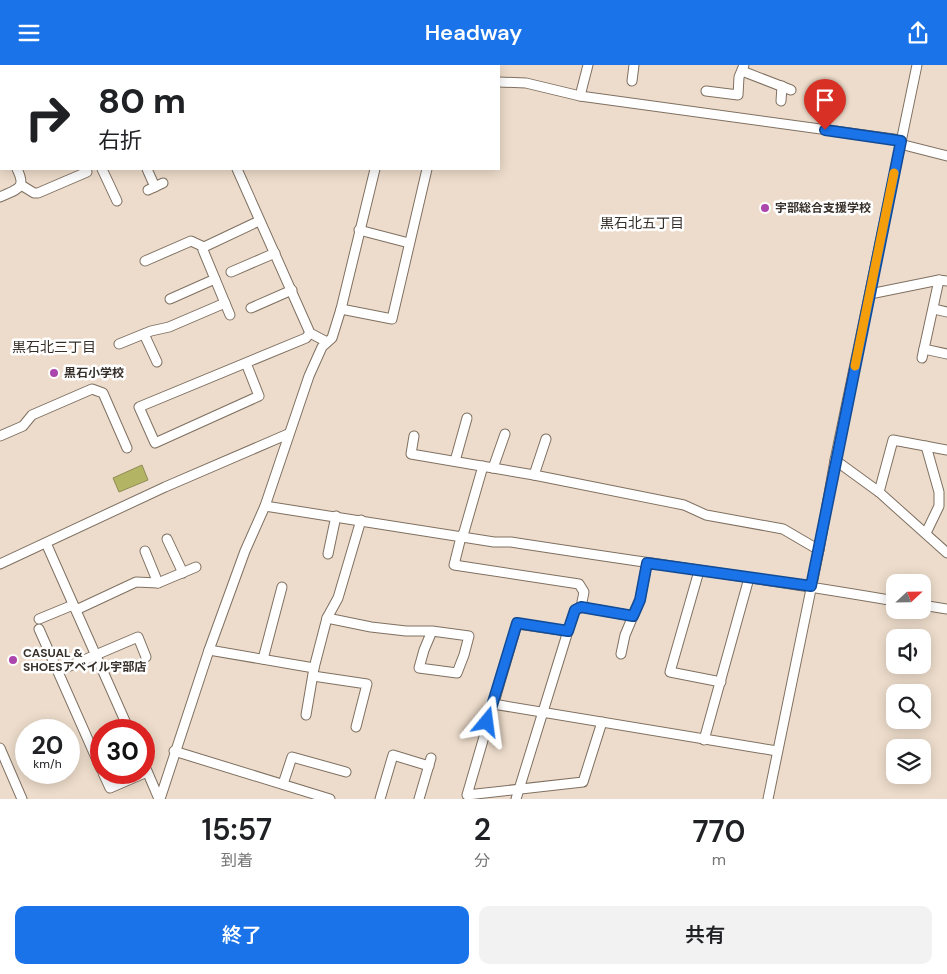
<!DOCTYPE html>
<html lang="ja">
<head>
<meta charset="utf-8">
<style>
  :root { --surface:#fff; --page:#f2f2f2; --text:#202124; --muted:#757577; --accent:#1a73e8 }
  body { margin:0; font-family:"DM Sans","Noto Sans JP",sans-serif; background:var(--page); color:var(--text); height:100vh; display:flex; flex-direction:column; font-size:19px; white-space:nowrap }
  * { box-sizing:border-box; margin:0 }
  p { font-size:16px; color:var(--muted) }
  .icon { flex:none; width:28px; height:28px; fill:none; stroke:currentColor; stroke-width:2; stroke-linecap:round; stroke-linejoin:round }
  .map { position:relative; height:734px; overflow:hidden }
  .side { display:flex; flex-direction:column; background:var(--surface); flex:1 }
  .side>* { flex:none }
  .top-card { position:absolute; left:0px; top:0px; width:500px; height:105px; box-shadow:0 2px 12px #0003; background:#fff; color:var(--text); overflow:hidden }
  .needle { width:32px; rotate:68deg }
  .controls { position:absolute; left:886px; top:509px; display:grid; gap:10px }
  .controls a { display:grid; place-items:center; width:45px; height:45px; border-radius:10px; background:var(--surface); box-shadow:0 2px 12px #0003; font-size:25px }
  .speed { position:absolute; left:15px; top:654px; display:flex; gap:10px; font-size:25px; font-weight:700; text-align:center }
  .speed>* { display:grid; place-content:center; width:65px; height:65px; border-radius:50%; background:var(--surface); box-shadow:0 2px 12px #0003; line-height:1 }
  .speed small { font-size:12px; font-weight:400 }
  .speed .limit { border:8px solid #d22; background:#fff; color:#111 }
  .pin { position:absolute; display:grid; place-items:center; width:42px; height:42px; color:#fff; margin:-51px -21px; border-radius:50% 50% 50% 0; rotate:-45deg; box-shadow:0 0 5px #0007 }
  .pin .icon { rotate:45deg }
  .me { position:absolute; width:55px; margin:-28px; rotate:16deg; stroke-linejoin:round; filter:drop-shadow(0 0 4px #0008) }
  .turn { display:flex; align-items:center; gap:18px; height:105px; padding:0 15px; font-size:22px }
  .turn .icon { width:65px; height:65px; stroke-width:2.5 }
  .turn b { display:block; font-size:35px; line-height:42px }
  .eta { display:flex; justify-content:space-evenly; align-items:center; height:85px; text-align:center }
  .eta b { font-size:30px; font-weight:600; line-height:35px }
  .cta { display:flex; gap:10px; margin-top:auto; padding:10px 15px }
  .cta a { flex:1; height:58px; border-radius:10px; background:var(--accent); color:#fff; font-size:20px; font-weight:600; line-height:58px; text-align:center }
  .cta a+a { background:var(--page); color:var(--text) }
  header { display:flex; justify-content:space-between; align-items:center; height:65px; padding:0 15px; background:var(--accent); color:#fff; font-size:22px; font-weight:600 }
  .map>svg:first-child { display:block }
</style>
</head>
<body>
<header><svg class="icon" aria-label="menu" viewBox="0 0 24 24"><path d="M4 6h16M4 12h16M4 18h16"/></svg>Headway<svg class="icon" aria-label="share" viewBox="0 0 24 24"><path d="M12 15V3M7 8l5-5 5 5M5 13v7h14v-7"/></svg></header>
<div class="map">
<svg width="947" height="734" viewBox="0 0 947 734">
  <rect width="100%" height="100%" fill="#eddccb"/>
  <polygon fill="#b3b464" stroke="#8e8c53" points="142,400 148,415 119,427 113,413"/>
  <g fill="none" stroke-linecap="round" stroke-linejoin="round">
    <defs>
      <g id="minor">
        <polyline points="121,0 123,1"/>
        <polyline points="190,0 193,1"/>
        <polyline points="385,1 385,0"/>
        <polyline points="442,1 442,0"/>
        <polyline points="742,6 791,25"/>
        <polyline points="632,16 634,0"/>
        <polyline points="499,17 526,18 580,31 901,75"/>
        <polyline points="706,26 738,30 739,12 744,0"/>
        <polyline points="580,31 588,0"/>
        <polyline points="781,36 782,21"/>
        <polyline points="0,66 1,68"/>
        <polyline points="900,79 947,91"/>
        <polyline points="102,104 117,136"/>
        <polyline points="147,104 155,122"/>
        <polyline points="237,104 310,268 327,277"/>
        <polyline points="21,120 34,128 38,128 87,107"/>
        <polyline points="148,125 163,118"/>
        <path d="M0,132C17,124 27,124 17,104"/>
        <polyline points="359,165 409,178"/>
        <polyline points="145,196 191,176 204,182"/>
        <polyline points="231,207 275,188"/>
        <polyline points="870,229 939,215 947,216"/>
        <polyline points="170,234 215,214"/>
        <polyline points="225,238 230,250"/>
        <polyline points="251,243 292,225"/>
        <polyline points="341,244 392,254 427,104"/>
        <polyline points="934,244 947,247"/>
        <polyline points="144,269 157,297"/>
        <polyline points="119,279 151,266 169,262 225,238 203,185 204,182 259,156"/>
        <polyline points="924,284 947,289"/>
        <polyline points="922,293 939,215"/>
        <polyline points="246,298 259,331 155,378 139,342 306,273 310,268"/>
        <polyline points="0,371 23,361 32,350 92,324 103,328 127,383"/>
        <polyline points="414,371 411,389 534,410 684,440 706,450 783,464 819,485"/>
        <polyline points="835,395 879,427 947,488"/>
        <polyline points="455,396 467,353"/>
        <polyline points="483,401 464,467 461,472 454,500 579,519 584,527 581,542 633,551 625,570 621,589"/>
        <polyline points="493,403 505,369"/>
        <polyline points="534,410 546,374"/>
        <polyline points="879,427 893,375 947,385"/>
        <path d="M265,441L494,477H511C639,497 768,514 895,536"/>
        <polyline points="926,468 939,441 939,427 926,381"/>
        <polyline points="167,474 183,508"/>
        <polyline points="46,478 129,665"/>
        <polyline points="145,486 158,518"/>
        <polyline points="328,489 336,451"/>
        <polyline points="0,499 165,422 288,369"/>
        <polyline points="699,506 670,607 721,617"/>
        <polyline points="922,540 947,544"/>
        <polyline points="76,545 136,517 158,518 196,502"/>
        <polyline points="633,551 640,535 647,498"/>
        <polyline points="327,553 371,562 406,566 432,566 469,571 464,590 457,608 419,603 424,585 432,566"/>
        <polyline points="39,554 73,540"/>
        <polyline points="39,564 101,704"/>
        <polyline points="568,566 517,559 467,730 583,717 602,657"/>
        <polyline points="209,585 314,603"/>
        <polyline points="263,594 282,522"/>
        <polyline points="58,606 138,572 146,592"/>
        <polyline points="313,611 367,619 356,662"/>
        <polyline points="493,639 777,686"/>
        <polyline points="306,650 314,603 327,553 338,533 361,455"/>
        <polyline points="704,675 749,513"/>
        <polyline points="0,683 22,734"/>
        <polyline points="174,686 330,734"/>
        <polyline points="144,699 159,734"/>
        <polyline points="103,708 110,723 147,707"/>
        <polyline points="283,719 292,692 346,707"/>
        <polyline points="160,734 209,585 245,486 265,441 309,311 322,282 332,273 341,244 375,104"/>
        <polyline points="380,734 393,690 429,701"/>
        <polyline points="419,734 431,693"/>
        <polyline points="516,734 568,566 575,545 581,542"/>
        <polyline points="768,734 819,485 835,395 917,0"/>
      </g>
    </defs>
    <use href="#minor" stroke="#7f7061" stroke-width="11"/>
    <use href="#minor" stroke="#fff" stroke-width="9"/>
  </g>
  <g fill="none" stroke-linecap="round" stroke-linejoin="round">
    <defs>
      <polyline id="route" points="487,657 517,558 568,566 575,545 581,542 633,551 640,535 647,498 811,521 901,76 825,65"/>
    </defs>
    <use href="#route" stroke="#114b97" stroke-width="12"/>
    <use href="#route" stroke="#1a73e8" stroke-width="9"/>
    <polyline stroke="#f59e0b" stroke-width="9" points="855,301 894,108"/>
  </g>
  <g fill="#aa46ac" stroke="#fff" stroke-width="2">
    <circle cx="765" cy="143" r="5"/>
    <circle cx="54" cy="308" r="5"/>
    <circle cx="13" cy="595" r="5"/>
  </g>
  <g text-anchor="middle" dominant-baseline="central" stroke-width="5" stroke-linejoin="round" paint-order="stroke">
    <g font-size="12" font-weight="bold" fill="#37302a" stroke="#fff" text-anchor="start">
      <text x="775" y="143">宇部総合支援学校</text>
      <text x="64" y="308">黒石小学校</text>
      <text x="23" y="588">CASUAL &amp;<tspan x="23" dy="14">SHOESアベイル宇部店</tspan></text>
    </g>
    <g font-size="14" fill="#37302a" stroke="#fff">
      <text x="642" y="158">黒石北五丁目</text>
      <text x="54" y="282">黒石北三丁目</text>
    </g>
  </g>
</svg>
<div class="controls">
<a><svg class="needle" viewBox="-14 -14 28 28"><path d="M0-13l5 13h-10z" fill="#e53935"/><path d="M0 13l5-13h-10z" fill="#757577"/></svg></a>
<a><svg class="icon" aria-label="sound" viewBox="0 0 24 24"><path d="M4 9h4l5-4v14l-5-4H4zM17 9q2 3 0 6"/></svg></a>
<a><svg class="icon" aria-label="search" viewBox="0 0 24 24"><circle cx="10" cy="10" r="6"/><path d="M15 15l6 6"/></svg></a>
<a><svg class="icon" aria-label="layers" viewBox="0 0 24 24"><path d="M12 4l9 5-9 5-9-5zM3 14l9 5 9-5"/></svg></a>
</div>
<div class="speed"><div>20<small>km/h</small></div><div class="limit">30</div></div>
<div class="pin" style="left:825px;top:65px;background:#d93025"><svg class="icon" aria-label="arrive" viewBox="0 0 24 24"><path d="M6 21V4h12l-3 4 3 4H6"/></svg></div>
<svg class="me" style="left:487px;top:657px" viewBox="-20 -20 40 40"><path d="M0-17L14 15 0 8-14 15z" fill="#1a73e8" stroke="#fff" stroke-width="4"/></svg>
<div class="top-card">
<div class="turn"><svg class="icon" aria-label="right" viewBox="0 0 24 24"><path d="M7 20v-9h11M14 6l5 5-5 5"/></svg><div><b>80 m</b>右折</div></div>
</div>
</div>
<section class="side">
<div class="eta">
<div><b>15:57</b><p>到着</p></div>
<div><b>2</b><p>分</p></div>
<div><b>770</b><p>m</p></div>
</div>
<div class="cta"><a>終了</a><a>共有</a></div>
</section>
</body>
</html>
